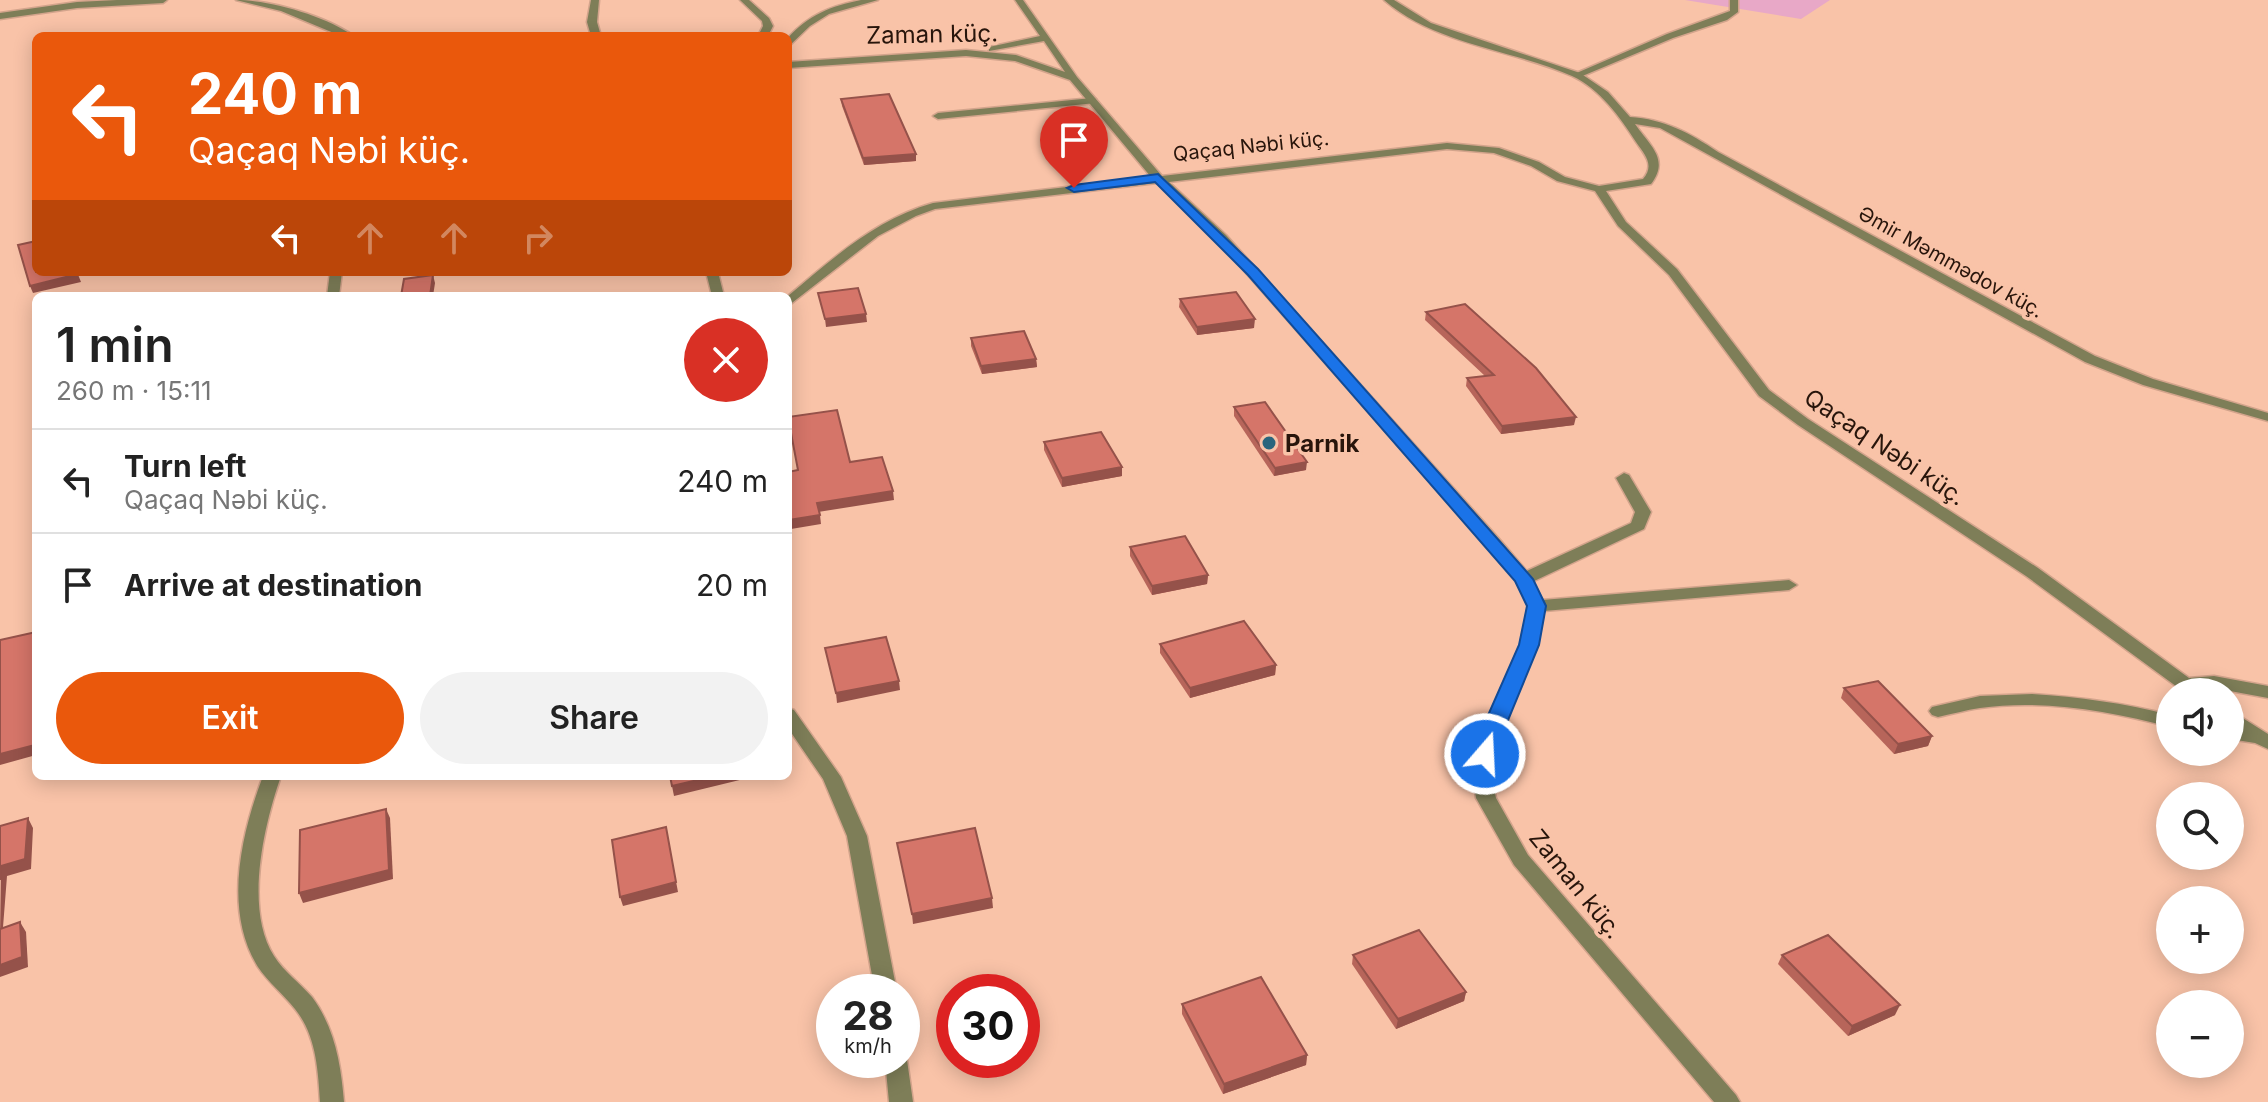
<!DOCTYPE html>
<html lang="en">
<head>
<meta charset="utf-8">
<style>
  :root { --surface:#fff; --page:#f2f2f2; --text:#222; --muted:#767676; --line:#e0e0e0; --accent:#ea580c }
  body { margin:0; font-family:Inter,sans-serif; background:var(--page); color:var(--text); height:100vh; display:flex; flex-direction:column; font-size:30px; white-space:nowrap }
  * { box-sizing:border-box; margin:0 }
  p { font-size:26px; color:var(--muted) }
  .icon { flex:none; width:44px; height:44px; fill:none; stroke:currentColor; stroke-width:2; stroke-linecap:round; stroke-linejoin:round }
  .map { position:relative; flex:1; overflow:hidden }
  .details { position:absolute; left:32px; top:292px; width:760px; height:488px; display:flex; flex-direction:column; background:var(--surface); border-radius:12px; box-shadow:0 4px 20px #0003 }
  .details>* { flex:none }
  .guide { position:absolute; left:32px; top:32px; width:760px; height:244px; border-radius:12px; box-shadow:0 4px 20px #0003; background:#ea580c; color:#fff; overflow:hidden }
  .buttons { position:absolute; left:2156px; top:678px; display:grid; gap:16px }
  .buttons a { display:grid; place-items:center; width:88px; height:88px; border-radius:50%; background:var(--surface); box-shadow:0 4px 20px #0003; font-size:40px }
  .speed { position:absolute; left:816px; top:974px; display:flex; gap:16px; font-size:40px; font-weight:700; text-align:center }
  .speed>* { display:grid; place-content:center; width:104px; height:104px; border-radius:50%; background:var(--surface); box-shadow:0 4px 20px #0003; line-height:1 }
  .speed small { font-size:20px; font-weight:400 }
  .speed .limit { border:12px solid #d22; background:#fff; color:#111 }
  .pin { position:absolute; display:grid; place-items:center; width:68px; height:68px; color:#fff; margin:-82px -34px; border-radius:50% 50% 50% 0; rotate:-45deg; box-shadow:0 0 8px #0007 }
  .pin .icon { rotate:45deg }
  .me { position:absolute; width:88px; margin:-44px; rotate:19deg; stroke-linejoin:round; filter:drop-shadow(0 0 6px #0008) }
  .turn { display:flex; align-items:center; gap:28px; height:168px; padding:0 24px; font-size:36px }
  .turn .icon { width:104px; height:104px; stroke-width:2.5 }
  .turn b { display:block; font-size:56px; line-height:68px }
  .lanes { display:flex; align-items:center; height:76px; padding:0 24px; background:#0003; justify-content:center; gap:40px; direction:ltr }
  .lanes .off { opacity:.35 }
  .round { display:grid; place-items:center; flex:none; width:84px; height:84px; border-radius:42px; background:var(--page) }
  .headline { display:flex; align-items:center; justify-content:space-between; height:136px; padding:0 24px }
  h1 { font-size:48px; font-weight:600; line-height:60px }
  .button { display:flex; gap:16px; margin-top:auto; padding:16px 24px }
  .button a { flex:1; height:92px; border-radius:48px; background:var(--accent); color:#fff; font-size:32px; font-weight:600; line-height:92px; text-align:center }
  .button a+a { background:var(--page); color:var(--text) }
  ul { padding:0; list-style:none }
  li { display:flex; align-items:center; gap:24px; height:104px; padding:0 24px; border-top:2px solid var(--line) }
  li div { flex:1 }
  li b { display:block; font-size:30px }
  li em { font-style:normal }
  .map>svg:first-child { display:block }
</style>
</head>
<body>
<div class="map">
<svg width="2268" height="1102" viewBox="0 0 2268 1102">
  <rect width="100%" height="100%" fill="#f9c3a8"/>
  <polygon fill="#e8a8c7" points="1685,0 1830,0 1801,19"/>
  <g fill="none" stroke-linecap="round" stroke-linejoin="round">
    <defs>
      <g id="service">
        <polygon points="740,0 749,0 769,18 773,26 768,36 758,36 763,26 762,21"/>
        <path d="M861,0H878L829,14L810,26L788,47V38C808,15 831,6 861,0Z"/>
        <polygon points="1730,0 1738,0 1738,12 1727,20 1673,38 1580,77 1572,75 1667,34 1730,11"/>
        <polygon points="1092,98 1096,99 1096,103 938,119 933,116 938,113"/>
        <polygon points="1624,473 1629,475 1651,512 1644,529 1530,583 1518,583 1516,579 1518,575 1631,523 1635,512 1616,478"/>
      </g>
      <g id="minor">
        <polygon points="117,0 167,0 163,3 77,8 0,19 0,13 77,2"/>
        <path d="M236,0C271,0 325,16 354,36H341L281,11Z"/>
        <polygon points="591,0 599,0 597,22 601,36 591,36 587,22"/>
        <path d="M1015,0H1023L1077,77L1162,176L1447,143L1499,148L1539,162L1565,177L1599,186L1643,179C1655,165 1645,155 1636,142C1620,117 1600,89 1572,76C1511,49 1436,45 1384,0H1394L1431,23L1580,73L1608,92L1630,117C1664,119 1690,133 1718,152L2095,356L2153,379L2268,413V421L2143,385L2085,362L1660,128L1635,124C1650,146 1670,159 1651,184L1606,191L1626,222L1677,269L1769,390L1808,419L2038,568L2189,678L2214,676L2268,686V698L2214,688L2203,689L2205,692H2184L2026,576L1798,425L1759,396L1669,275L1618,226L1595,191L1557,181L1531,166L1494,153L1447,149L1169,182L1226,235L1501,541L1530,575L1542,600L1789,580L1797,585L1789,590L1544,611L1538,645L1497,738L1490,770L1496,798L1528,855L1736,1095L1740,1102H1714L1514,865L1476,798L1472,770L1479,738L1520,645L1528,606L1516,580L1218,241L1157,183L935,209L916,216L878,236L788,306V296C832,259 876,219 933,203L1151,177L1070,80L1015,61L966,56L788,68V62L966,50L1016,55L1065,72L1044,41L989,51V47L1040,36Z"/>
        <polygon points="330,272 342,272 339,296 327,296"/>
        <polygon points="706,272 718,272 724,296 712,296"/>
        <path d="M2032,694C2079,697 2124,703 2170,715V727C2110,711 2042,699 1980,708C1966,710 1952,714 1938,717L1932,715L1929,711L1932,707L1980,696Z"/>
        <polygon points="788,708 794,710 841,777 867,836 897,992 875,992 847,836 823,779 788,728"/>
        <polygon points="2230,710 2268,734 2268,749 2255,743 2230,739 2230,727 2233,727 2230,725"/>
        <path d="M263,776H281C264,825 244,909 274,956C284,972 300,983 312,997C335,1028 341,1065 344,1102H320C318,1069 316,1035 295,1009C283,994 268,982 258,967C223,911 241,834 263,776Z"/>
        <polygon points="902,1052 907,1060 913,1102 889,1102 885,1060 902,1060"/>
      </g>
    </defs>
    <use href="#service" stroke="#d3a48c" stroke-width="3"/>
    <use href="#minor" stroke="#d3a48c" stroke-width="3"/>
    <use href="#service" fill="#7e7e58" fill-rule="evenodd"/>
    <use href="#minor" fill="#7e7e58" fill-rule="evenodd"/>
  </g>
  <g fill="#b7655a">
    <polygon points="841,99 916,161 864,165 842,106"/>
    <polygon points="1180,299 1254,328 1197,335 1179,307"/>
    <polygon points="1426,312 1574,425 1501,434 1466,386 1467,378 1485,376 1425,320"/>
    <polygon points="971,338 1036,359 1037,367 982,374 971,346"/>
    <polygon points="1234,407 1306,470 1274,476 1234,416"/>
    <polygon points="1044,442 1122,467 1122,476 1062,487 1044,450"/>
    <polygon points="1130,547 1208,575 1207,584 1152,595 1130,556"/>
    <polygon points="1160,644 1276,665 1275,675 1190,698 1160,653"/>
    <polygon points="1844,688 1932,736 1928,746 1894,754 1841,698"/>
    <polygon points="1353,955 1466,992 1464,1001 1396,1029 1352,964"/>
    <polygon points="1782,955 1895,1015 1848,1036 1778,964"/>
    <polygon points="1182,1004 1307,1055 1306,1065 1223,1094 1182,1014"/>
  </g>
  <g fill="#95524a">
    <polygon points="916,154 916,161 864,165 863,158"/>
    <polygon points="77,272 81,282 33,293 30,286"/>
    <polygon points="433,275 435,283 433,296 430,296"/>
    <polygon points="866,314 867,322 826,327 825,319"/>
    <polygon points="1255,319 1254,328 1197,335 1197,327"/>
    <polygon points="1036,359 1037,367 982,374 981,366"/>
    <polygon points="1576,417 1574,425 1501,434 1502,426"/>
    <polygon points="1307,462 1306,470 1274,476 1275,468"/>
    <polygon points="1122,467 1122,476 1062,487 1062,478"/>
    <polygon points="893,491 894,500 818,512 817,503"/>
    <polygon points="820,515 821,524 791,529 789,520"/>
    <polygon points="1208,575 1207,584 1152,595 1152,586"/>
    <polygon points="1276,665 1275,675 1190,698 1190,688"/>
    <polygon points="899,681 900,690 837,703 836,693"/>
    <polygon points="36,727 36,755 0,765 0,754"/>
    <polygon points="1932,736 1928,746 1894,754 1898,744"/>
    <polygon points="715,776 752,776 752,777 674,796 672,786"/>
    <polygon points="386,809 390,818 393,879 303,903 299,893"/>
    <polygon points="28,818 33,828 31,869 7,876 2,940 0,937 1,866"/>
    <polygon points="666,827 678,892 623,906 620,897"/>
    <polygon points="992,898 993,908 913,924 912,914"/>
    <polygon points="20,922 26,932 28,967 0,977 0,965"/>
    <polygon points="1466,992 1464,1001 1396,1029 1398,1019"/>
    <polygon points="1900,1005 1895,1015 1848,1036 1852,1026"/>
    <polygon points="1307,1055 1306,1065 1223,1094 1224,1084"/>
  </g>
  <g fill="#d57569" stroke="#95524a" stroke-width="2">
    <polygon points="889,94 916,154 863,158 841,99"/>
    <polygon points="36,241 36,272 77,272 78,274 30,286 18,245"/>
    <polygon points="433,275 430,296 401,296 404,279"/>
    <polygon points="858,288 866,314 825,319 818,293"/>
    <polygon points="1236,292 1255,319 1197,327 1180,299"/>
    <polygon points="1465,304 1536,368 1576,417 1502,426 1467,378 1494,375 1426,312"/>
    <polygon points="1024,331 1036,359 981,366 971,338"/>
    <polygon points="1265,402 1307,462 1275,468 1234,407"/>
    <polygon points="837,410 850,462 882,457 893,491 817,503 820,515 789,520 788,514 788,472 798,470 788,417"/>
    <polygon points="1101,432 1122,467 1062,478 1044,442"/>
    <polygon points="1185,536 1208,575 1152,586 1130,547"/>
    <polygon points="1244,621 1276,665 1190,688 1160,644"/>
    <polygon points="36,632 35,745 0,754 0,640"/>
    <polygon points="886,637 899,681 836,693 825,648"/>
    <polygon points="1878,681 1932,736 1898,744 1844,688"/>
    <polygon points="670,776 715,776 672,786"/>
    <polygon points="386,809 389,870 299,893 300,830"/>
    <polygon points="28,818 25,859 1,866 0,880 0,826"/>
    <polygon points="666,827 676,882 620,897 612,840"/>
    <polygon points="975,828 992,898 912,914 897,843"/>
    <polygon points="20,922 22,957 0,965 0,929"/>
    <polygon points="1419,930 1466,992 1398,1019 1353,955"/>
    <polygon points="1828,935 1900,1005 1852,1026 1782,955"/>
    <polygon points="1261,977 1307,1055 1224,1084 1182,1004"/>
  </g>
  <polygon fill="#1a73e8" stroke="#114b97" stroke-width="2" points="1158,174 1258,269 1533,579 1546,606 1539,645 1492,759 1477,759 1474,754 1478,738 1519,645 1527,606 1515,581 1248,275 1155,182 1074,192 1067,188 1074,185"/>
  <circle fill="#2a657d" stroke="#f9c3a8" stroke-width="3" cx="1269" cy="443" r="8"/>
  <g text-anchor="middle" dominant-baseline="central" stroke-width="7" stroke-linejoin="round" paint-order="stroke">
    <g font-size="20" fill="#28150b" stroke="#f9c3a8">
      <text transform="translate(1251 146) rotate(-6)">Qaçaq Nəbi küç.</text>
      <text transform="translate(1951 262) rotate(29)">Əmir Məmmədov küç.</text>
    </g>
    <g font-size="24" fill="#28150b" stroke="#f9c3a8">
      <text transform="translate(932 34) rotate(-1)">Zaman küç.</text>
      <text transform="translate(1885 447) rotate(34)">Qaçaq Nəbi küç.</text>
      <text transform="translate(1576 884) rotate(51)">Zaman küç.</text>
    </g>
    <g font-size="24" font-weight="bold" fill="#28150b" stroke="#f9c3a8" text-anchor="start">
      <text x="1285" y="443">Parnik</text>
    </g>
  </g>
</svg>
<div class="buttons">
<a><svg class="icon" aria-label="sound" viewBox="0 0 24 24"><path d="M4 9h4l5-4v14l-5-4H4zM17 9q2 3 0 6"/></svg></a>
<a><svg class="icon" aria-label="search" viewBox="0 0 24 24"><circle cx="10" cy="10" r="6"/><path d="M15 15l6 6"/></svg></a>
<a>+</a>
<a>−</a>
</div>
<div class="speed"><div>28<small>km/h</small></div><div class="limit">30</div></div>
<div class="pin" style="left:1074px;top:188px;background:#d93025"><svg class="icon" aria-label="arrive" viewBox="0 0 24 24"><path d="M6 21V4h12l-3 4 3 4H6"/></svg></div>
<svg class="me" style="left:1485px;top:754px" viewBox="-20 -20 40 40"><circle r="17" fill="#1a73e8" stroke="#fff" stroke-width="3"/><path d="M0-11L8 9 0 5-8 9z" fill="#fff"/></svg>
<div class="guide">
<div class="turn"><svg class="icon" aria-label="left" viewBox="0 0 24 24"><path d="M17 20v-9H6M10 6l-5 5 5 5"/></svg><div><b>240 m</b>Qaçaq Nəbi küç.</div></div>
<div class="lanes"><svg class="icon" aria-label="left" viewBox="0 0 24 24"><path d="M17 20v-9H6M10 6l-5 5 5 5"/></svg><svg class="icon off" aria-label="ahead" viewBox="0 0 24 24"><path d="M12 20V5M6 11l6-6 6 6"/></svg><svg class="icon off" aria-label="ahead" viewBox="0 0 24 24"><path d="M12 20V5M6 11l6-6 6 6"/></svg><svg class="icon off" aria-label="right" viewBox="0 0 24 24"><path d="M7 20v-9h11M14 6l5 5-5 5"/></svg></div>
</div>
<section class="details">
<div class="headline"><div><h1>1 min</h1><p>260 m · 15:11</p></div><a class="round" style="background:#d93025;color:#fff"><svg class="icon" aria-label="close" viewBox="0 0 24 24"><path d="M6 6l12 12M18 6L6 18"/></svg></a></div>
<ul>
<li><svg class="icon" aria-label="left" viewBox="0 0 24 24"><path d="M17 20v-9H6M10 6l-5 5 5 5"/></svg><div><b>Turn left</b><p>Qaçaq Nəbi küç.</p></div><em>240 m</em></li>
<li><svg class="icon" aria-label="arrive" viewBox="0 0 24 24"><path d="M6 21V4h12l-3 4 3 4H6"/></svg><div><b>Arrive at destination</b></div><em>20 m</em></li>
</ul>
<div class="button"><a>Exit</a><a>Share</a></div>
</section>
</div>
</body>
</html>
